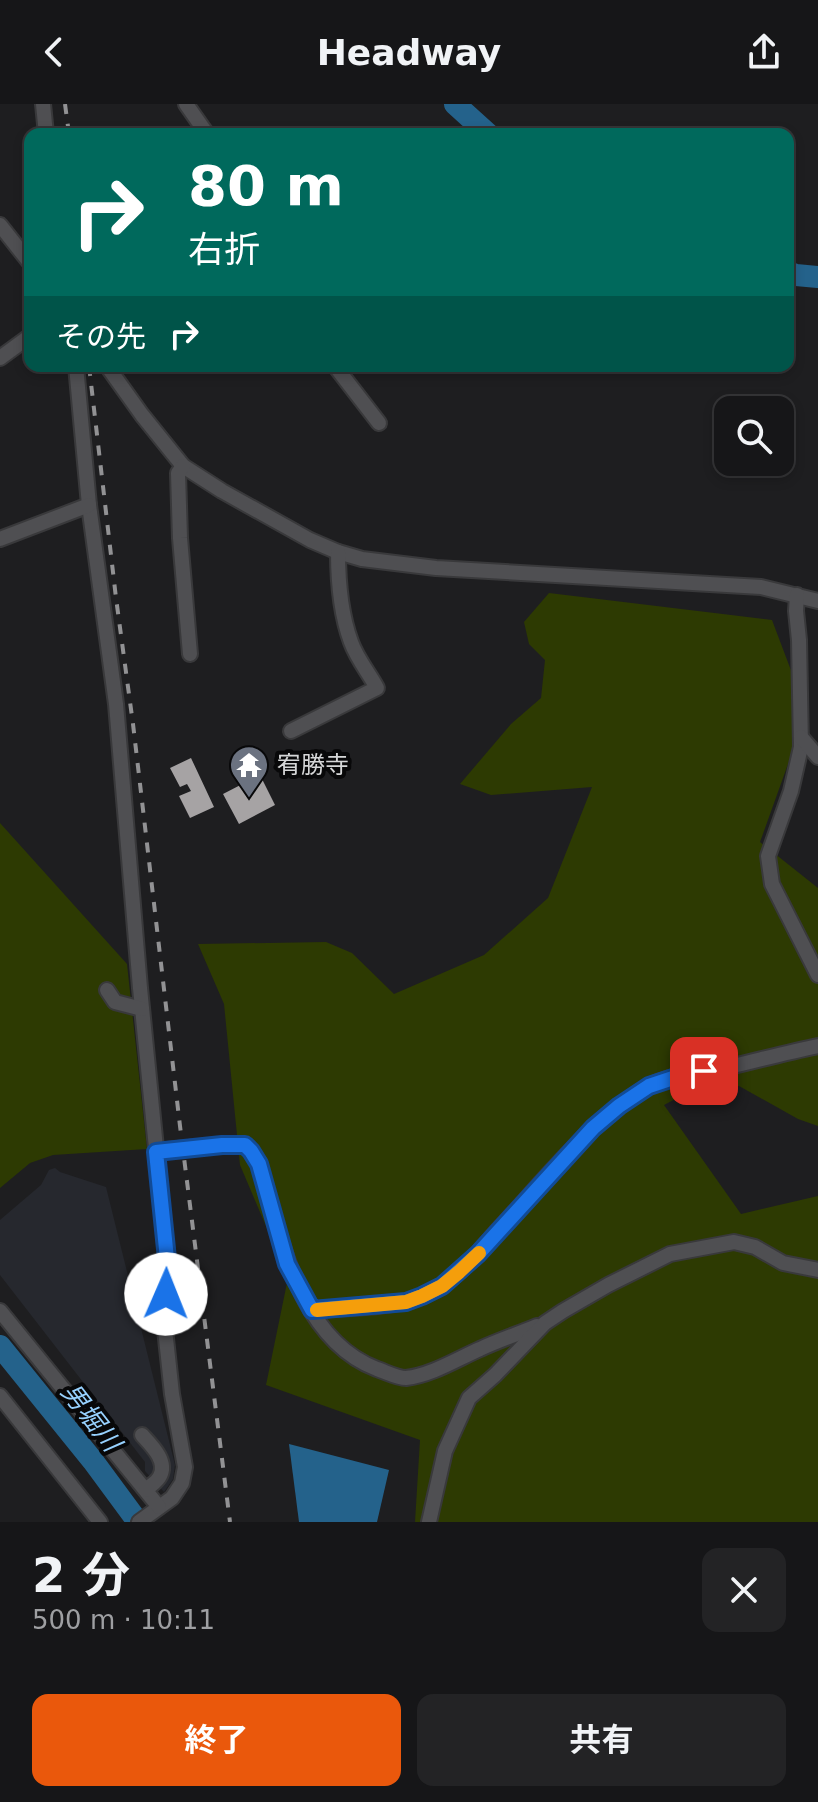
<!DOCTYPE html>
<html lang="ja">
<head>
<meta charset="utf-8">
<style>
  :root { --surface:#161618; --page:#232325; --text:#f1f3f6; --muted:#9e9fa2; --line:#353537; --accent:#ea580c }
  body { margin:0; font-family:"DejaVu Sans","Noto Sans JP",sans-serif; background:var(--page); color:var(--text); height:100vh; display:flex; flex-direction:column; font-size:30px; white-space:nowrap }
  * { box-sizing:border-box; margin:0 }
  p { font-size:26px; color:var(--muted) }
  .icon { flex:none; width:44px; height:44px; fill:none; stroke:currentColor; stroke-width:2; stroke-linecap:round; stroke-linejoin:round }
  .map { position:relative; height:1418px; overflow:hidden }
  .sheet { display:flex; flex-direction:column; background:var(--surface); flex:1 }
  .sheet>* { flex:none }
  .hud { position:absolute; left:24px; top:24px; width:770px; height:244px; border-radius:16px; box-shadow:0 4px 12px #0003,0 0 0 2px var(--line); background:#00695c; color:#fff; overflow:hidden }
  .controls { position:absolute; left:714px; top:292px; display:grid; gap:16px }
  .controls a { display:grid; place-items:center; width:80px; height:80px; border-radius:16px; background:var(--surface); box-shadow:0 4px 12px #0003,0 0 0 2px var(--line); font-size:40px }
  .pin { position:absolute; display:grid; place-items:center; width:68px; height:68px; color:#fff; margin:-34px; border-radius:16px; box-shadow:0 4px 12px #0006 }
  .me { position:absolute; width:88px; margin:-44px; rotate:1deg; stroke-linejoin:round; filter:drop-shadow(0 0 6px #0008) }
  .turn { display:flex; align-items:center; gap:28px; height:168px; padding:0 32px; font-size:36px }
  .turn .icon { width:104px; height:104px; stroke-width:2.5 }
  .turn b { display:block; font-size:56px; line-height:68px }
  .then { display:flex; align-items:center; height:76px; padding:0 32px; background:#0003; gap:16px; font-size:30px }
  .round { display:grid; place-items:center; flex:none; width:84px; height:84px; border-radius:16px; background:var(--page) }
  .summary { display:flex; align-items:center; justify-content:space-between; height:136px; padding:0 32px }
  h1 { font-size:48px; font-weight:700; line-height:60px }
  .primary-button { display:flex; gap:16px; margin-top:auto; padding:16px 32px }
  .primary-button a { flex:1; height:92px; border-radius:16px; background:var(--accent); color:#fff; font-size:32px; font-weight:700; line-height:92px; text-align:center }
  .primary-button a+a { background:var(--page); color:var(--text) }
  header { display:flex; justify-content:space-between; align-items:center; height:104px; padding:0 32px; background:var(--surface); font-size:36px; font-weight:700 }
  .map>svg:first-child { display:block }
</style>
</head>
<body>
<header><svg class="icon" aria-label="back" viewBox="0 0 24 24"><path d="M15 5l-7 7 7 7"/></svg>Headway<svg class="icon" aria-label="share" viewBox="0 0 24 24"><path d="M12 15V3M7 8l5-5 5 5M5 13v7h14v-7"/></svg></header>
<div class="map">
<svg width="818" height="1418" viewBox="0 0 818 1418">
  <rect width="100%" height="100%" fill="#1e1e20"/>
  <polygon fill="#26282e" points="55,1064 60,1068 106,1083 175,1361 173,1375 164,1388 145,1367 145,1358 0,1171 0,1116 41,1081 49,1066"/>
  <g fill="#2d3a02">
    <polygon points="549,489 772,516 792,569 792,649 760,738 818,784 818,1022 798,1015 739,982 683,991 664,1001 741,1110 818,1092 818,1418 415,1418 420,1336 266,1281 288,1174 240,1061 224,900 198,840 326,838 352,849 394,890 484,851 548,794 592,683 491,691 460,680 511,620 541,594 545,556 529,540 524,518"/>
    <polygon points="0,719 127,860 147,1045 53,1051 30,1059 0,1084"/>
  </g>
  <polygon fill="#24628b" points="289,1340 389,1366 377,1418 299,1418"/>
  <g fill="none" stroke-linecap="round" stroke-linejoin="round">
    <g stroke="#24628b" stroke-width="22">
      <polyline points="455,0 488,30"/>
      <polyline points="788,168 796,171 818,173"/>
      <polyline points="0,1242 93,1357 138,1418"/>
    </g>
  </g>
  <g fill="#a6a3a4">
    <polygon points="191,654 214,703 190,714 179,692 191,687 187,680 180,683 170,664"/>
    <polygon points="260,671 275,701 239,720 223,690"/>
  </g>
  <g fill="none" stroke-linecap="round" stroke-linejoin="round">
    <defs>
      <g id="minor">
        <polyline points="43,0 46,30"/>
        <polyline points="186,0 207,30"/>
        <polyline points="0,121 30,159"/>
        <polyline points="0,254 30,232"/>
        <polyline points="76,262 89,401 116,600 140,884 169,1174 163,1207 172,1290 185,1363 182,1379 172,1394 139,1418"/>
        <polyline points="107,262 142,311 183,362 222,387 310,436 338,448 362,455 436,464 761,483 818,497"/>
        <polyline points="335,262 379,319"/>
        <polyline points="183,362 178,369 180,434 190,550"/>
        <polyline points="0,435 89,401"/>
        <polyline points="797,491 796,507 799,536 801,643 791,687 768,752 772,780 818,871"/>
        <path d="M291,627L377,584C369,569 357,555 351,538C341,511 338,478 338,448"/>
        <polyline points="801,633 818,653"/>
        <polyline points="107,886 115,898 142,905"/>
        <path d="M222,1041H245L251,1047L259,1060C280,1131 298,1235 377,1265C386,1268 397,1274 406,1274C432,1271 457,1255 480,1245C499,1236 518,1230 537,1222"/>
        <path d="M312,1206C342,1204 394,1204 420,1193C454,1180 475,1152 498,1126C543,1078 590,1017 647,983C672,969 702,969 729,963C759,956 788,948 818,942"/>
        <polyline points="0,1207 159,1403"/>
        <polyline points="0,1292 100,1418"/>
        <path d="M142,1331C151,1341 168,1357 160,1372C158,1377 150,1382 146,1386"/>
        <polyline points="429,1418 445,1347 469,1294 495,1271 545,1219 563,1207 608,1181 670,1150 734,1138 755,1143 783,1159 818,1166"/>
      </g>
    </defs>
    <use href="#minor" stroke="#39393b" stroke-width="18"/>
    <use href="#minor" stroke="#4f4f52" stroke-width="14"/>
    <g stroke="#929294" stroke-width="4" stroke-dasharray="10 10" stroke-linecap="butt">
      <polyline points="65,0 69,30"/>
      <polyline points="89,262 116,494 133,620 180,1022 230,1418"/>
    </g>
    <defs>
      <polyline id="minor-bridge" points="166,1046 222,1041"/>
    </defs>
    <use href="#minor-bridge" stroke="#39393b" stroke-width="18" stroke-linecap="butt"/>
    <use href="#minor-bridge" stroke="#4f4f52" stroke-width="14"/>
  </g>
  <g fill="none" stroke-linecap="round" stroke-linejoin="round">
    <defs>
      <polyline id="route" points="166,1190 169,1174 156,1048 222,1041 245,1041 251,1047 259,1060 287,1160 312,1206 406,1198 422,1192 442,1182 478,1150 593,1024 619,1002 649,982 682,971 704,967"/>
    </defs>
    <use href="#route" stroke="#114b97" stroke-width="20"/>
    <use href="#route" stroke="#1a73e8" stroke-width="14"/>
    <polyline stroke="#f59e0b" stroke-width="14" points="317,1206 406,1198 422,1192 442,1182 459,1168 479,1149"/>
  </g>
  <defs>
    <symbol id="temple-pin" viewBox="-11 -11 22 30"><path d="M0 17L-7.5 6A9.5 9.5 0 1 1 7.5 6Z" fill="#6b7280" stroke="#080809"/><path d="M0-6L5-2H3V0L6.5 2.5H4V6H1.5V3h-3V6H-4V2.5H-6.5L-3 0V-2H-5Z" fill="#fff"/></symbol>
  </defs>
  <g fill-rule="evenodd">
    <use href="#temple-pin" x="227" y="639" width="44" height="60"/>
  </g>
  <g text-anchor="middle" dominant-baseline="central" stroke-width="8" stroke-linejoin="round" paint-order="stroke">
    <g font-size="24" fill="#d5d6d7" stroke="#080809" text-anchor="start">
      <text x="277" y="661">宥勝寺</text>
    </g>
    <g font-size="26" font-style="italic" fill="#97d1fe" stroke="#080809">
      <text transform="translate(91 1313) rotate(52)">男堀川</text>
    </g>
  </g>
</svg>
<div class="controls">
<a><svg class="icon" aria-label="search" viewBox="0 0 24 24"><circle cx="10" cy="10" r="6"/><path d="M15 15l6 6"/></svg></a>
</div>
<div class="pin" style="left:704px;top:967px;background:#d93025"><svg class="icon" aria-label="arrive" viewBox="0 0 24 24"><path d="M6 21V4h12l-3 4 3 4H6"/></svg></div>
<svg class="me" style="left:166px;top:1190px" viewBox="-20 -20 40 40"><circle r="19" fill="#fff"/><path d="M0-13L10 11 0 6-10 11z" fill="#1a73e8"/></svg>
<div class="hud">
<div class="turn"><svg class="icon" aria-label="right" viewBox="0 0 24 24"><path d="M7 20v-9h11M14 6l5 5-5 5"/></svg><div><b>80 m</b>右折</div></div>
<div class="then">その先<svg class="icon" aria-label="right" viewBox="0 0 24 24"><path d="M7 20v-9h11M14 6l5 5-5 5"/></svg></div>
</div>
</div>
<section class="sheet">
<div class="summary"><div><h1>2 分</h1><p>500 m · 10:11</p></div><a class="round"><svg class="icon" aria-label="close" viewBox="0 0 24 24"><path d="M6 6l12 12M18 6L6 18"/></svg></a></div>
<div class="primary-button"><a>終了</a><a>共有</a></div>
</section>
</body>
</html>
